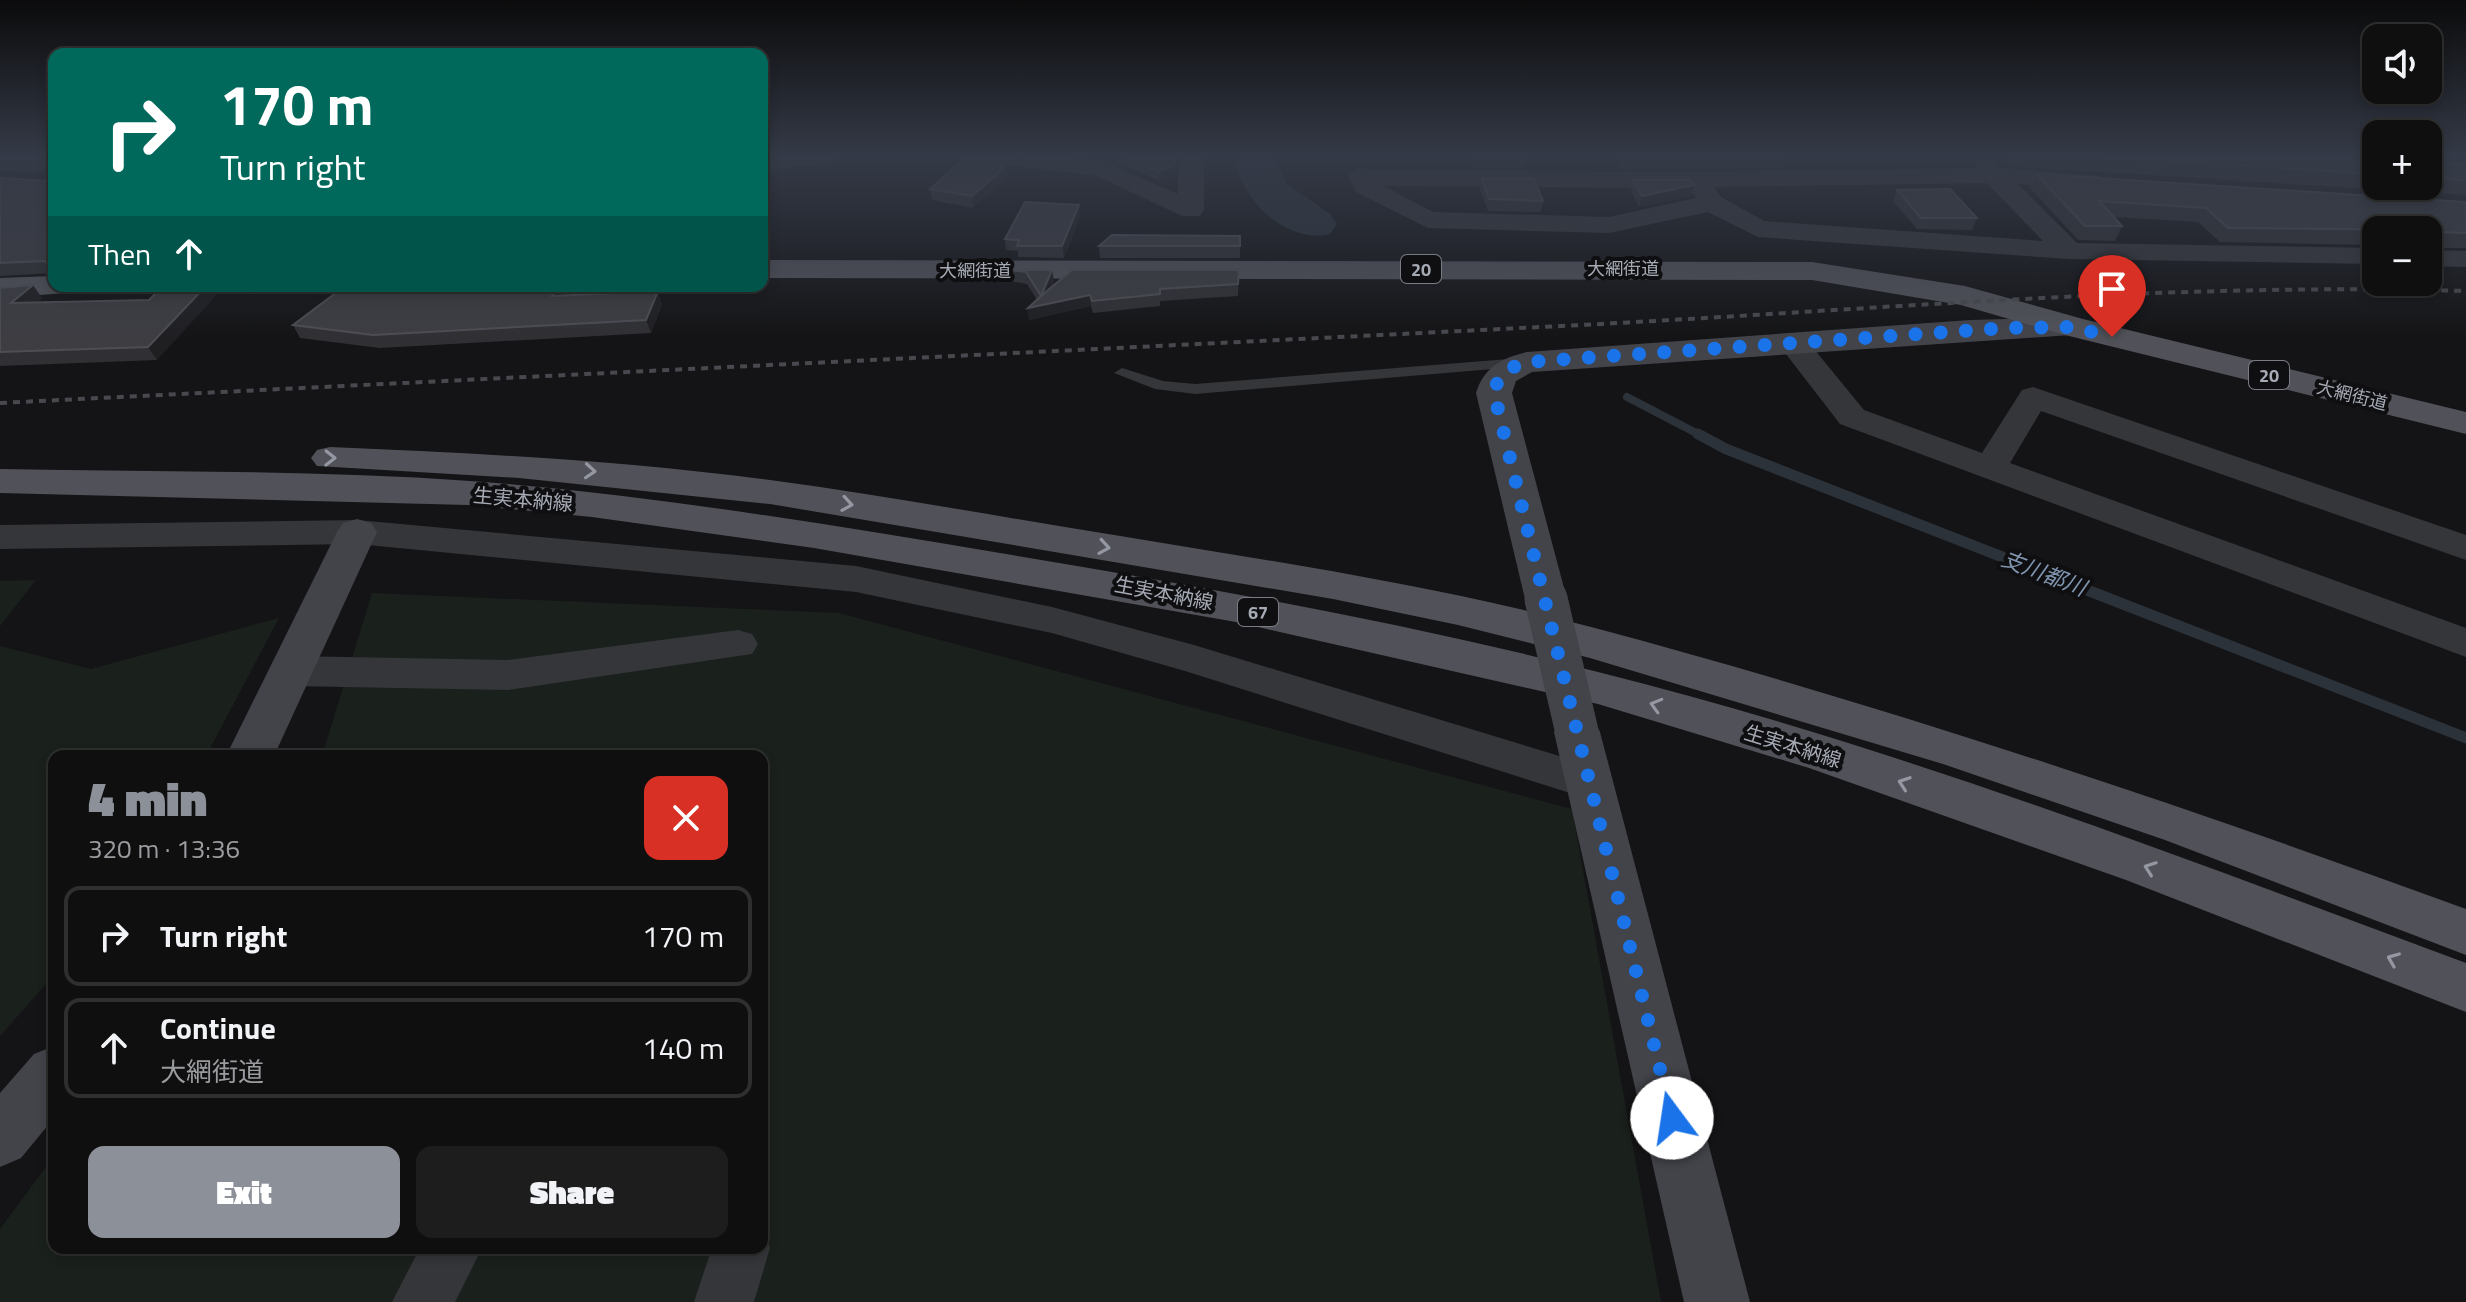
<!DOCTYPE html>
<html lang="en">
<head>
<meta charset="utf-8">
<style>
  :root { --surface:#0f0f10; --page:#1d1d1e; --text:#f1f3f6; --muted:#9b9c9f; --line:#2f2f30; --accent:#8c9099 }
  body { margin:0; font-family:"Titillium Web","Noto Sans JP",sans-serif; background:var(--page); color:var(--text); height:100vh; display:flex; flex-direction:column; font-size:30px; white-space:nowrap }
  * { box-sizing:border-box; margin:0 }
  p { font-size:26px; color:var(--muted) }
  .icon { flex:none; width:44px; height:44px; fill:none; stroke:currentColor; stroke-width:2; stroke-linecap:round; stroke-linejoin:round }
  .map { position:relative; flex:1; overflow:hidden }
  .drawer { position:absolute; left:48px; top:750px; width:720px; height:504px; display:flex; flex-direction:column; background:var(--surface); border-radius:16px; box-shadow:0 4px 12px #0003,0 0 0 2px var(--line) }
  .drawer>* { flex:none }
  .banner { position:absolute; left:48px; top:48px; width:720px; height:244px; border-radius:16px; box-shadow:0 4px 12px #0003,0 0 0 2px var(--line); background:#00695c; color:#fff; overflow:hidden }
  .tools { position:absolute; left:2362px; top:24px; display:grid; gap:16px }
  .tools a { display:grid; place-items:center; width:80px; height:80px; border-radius:16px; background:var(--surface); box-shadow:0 4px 12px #0003,0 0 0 2px var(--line); font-size:40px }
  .pin { position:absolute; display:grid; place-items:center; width:68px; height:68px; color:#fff; margin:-82px -34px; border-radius:50% 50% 50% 0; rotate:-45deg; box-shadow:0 0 8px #0007 }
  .pin .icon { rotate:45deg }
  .me { position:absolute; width:88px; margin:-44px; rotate:346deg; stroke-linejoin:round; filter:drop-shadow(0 0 6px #0008) }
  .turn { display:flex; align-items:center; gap:28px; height:168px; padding:0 40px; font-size:36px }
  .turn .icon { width:104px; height:104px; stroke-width:2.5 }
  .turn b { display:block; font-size:56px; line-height:68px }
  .then { display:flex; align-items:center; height:76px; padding:0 40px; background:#0003; gap:16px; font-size:30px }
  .round { display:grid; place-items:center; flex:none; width:84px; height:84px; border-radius:16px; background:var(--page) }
  .head { display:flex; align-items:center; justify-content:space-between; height:136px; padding:0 40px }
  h1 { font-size:48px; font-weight:800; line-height:60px; color:var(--accent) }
  .action { display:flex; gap:16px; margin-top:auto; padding:16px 40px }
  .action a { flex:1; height:92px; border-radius:16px; background:var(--accent); color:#fff; font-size:32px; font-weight:800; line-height:92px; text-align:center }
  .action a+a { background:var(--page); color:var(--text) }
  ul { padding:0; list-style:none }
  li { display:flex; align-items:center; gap:24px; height:100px; margin:0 16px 12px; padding:0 24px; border:4px solid var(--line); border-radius:16px }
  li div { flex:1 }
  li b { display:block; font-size:30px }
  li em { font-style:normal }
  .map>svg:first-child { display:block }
</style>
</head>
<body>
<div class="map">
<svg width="2466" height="1302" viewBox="0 0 2466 1302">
  <rect width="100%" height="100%" fill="#141416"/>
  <g fill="#1a201c">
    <polygon points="36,580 0,626 0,581"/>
    <polygon points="372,593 839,613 1572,809 1661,1302 0,1302 0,1229 54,1156 54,1248 762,1248 762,756 322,756"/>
    <polygon points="279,618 206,756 54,756 54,975 0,1036 0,646 91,669"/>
  </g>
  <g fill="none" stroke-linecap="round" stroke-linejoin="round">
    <polyline stroke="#2b3239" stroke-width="8" points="1627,397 1702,436"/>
    <polyline stroke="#2b3239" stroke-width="11" points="1698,434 1726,449 2466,738"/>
    <path fill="#2b3239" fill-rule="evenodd" d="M1241,156H1273L1287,184L1330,214L1337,224L1330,234C1288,244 1246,204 1235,164Z"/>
    <polygon fill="#35363a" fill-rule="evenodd" points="1522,358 1530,363 1528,366 1195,394 1155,389 1114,373 1122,368 1163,381 1195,384"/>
    <g fill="#35363a" fill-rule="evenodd">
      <polygon points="762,156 841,156 829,164 762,170"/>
      <polygon points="989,156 1063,156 1103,161 1178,194 1178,156 1204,156 1204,210 1200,216 1182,216 1097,176 1001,164"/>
      <path d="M1986,159L2001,168L2099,176L2103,182L2090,190L2018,184L2077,243L2376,248V264L2069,259L1758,237L1708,212L1609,233L1428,228L1356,192L1347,175L1360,167L1370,170L1696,172L1974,168L1977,162ZM1987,183L2043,241L1764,221L1721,197L1714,187ZM1384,186L1688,188L1696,198L1609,217L1433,212Z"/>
      <polygon points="2428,250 2466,251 2466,267 2428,266"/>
      <polygon points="1794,336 1805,338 1864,410 1982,453 2022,390 2033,387 2466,535 2466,560 2041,411 2010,463 2466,628 2466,657 1840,424 1779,345 1783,338"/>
      <polygon points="357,520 856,566 1052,607 1194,645 1589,765 1605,770 1611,782 1605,794 1589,799 1185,671 1052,633 856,592 357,544 0,549 0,525"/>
      <polygon points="738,630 752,634 758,644 752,654 508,690 291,686 277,681 271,671 277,661 291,656 508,660"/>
      <polygon points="762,1229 770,1248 754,1302 694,1302 712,1248 762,1248"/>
      <polygon points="420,1248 482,1248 455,1302 392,1302"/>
    </g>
    <g fill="#43444a" fill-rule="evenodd">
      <path d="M2073,317L2085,320L2090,327L2085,334L1532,372L1516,381L1512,393L1567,599L1561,609L1546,613L1531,609L1525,599L1476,393C1484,367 1502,358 1527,352L1970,320Z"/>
      <polygon points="357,519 371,523 377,532 274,756 226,756 337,532 343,523"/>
      <polygon points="1577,714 1594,720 1600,732 1750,1302 1684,1302 1554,732 1560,720"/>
      <polygon points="54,1046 54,1118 21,1158 0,1167 0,1093 34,1054"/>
    </g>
    <g fill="#515259" fill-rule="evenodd">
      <polygon points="762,260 1812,262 1965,286 2083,319 2466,412 2466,434 2061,334 1961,305 1812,280 762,278"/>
      <polygon points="54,276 54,286 71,286 66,293 0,298 0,278"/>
      <path d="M330,447C477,453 624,461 770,480C883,495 995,516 1108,534C1271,561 1435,585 1595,628C1890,707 2179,804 2466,909V955L2165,840L1943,764L1590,658L1458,625L1333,599L770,504L519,478L317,466L311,458L317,450Z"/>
      <path d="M0,469C157,472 314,470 470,481C648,494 824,524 1000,553C1200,586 1401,622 1598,672C1894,746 2181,857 2466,963V1012L2126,880L1809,768L1598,704L1236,622L814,548L592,517L468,505L0,493Z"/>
    </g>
    <path stroke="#48494f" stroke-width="4" stroke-dasharray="7 6" stroke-linecap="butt" d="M0,403C520,377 1041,352 1561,326C1863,311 2164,282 2466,291"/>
    <polyline stroke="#43444a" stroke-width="43" points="1546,599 1577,732"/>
  </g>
  <g fill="#303034">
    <polygon points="0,156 54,156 53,273 0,276 0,178 46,181 47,172 0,170"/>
    <polygon points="1118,156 1178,156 1175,174 1159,181 1118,162"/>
    <polygon points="1468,156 1524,156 1524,157 1522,168 1472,168"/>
    <polygon points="1614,156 1787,156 1783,168 1620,169"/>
    <polygon points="2005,156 2315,156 2376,162 2376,186 2428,186 2428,162 2466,164 2466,195 2010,166"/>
    <polygon points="1007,168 1004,181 973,208 932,200 930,189"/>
    <polygon points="2036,174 2466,202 2466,248 2428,248 2428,230 2376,230 2376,245 2220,242 2198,222 2114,217 2122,226 2115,241 2078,240 2030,188"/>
    <polygon points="1482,179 1543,201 1541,212 1488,211 1480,190"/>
    <polygon points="1633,180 1694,185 1691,196 1639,207 1631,191"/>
    <polygon points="1897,190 1977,218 1972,230 1917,229 1893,201"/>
    <polygon points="1079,205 1080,217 1064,258 1018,257 1018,251 1006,250 1005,239"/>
    <polygon points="1240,236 1240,258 1100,258 1099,246"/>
    <polygon points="1009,270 1052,270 1054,282 1051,288 1239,270 1238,296 1160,301 1160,306 1093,313 1091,306 1029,320 1028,308 1037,300 1027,284 1010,281"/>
    <polygon points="0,288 42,298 36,302 149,300 157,360 0,366"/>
    <polygon points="566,295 662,304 651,333 380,348 300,338 293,325"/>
  </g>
  <g fill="#1f1f22">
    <polygon points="1176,156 1178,156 1175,174 1159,181 1158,172"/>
    <polygon points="1005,157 1007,168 1004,181 973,208 972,196"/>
    <polygon points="1694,185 1691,196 1639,207 1642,196"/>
    <polygon points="1079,205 1080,217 1064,258 1062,246"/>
    <polygon points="1052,270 1054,282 1044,305 1090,295 1091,306 1029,320 1028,308 1041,296"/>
    <polygon points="33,285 42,298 20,316 11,303"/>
    <polygon points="206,286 225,286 157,360 148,347"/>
    <polygon points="559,286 573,286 557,309 552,296"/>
    <polygon points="658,291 662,304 651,333 646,320"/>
  </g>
  <g fill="#3d3d42" stroke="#4d4e54" stroke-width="2">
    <polygon points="0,156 54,156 54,268 51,271 45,261 0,263 0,178 46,181 48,160 0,158"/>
    <polygon points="967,156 1005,157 1002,170 972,196 930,189"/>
    <polygon points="1125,156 1176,156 1175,164 1158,172"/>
    <polygon points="1524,156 1524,157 1473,156"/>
    <polygon points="2088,156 2315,156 2376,162 2376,174"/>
    <polygon points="2428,162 2466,164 2466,180 2428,178 2428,166 2431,166 2428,164"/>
    <polygon points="2036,174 2466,202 2466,233 2438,232 2435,237 2428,237 2428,230 2228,228 2206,208 2099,201 2122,226 2085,226"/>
    <polygon points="1482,179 1534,179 1543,201 1489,199"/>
    <polygon points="1633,180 1689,180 1694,185 1642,196"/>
    <polygon points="1950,189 1977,218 1921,218 1897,190"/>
    <polygon points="1025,202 1079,205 1062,246 1017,246 1019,240 1005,239"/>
    <polygon points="1112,235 1240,236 1240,246 1099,246"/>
    <polygon points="1009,270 1052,270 1041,296 1072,270 1239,270 1238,284 1160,289 1160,294 1092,301 1090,295 1028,308 1041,296 1026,272"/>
    <polygon points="33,285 11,303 149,300 163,286 206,286 148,347 0,352 0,288"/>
    <polygon points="345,286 559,286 552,296 658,291 646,320 373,335 293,325"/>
  </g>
  <defs><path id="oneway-chevron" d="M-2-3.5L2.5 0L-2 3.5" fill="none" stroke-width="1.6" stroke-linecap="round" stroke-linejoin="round" transform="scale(2)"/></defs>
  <g stroke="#9598a3">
    <use href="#oneway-chevron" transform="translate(330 458) rotate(1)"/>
    <use href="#oneway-chevron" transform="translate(590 471) rotate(4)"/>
    <use href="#oneway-chevron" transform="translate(847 504) rotate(9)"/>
    <use href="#oneway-chevron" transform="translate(1104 547) rotate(9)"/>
    <use href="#oneway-chevron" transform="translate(1656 705) rotate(-164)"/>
    <use href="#oneway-chevron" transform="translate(1904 783) rotate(-161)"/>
    <use href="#oneway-chevron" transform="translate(2150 868) rotate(-160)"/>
    <use href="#oneway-chevron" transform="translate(2393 959) rotate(-158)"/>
  </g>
  <linearGradient id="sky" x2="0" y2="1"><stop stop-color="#0b0b0c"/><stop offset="0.46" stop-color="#343a47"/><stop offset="1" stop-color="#343a47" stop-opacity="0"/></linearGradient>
  <rect width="2466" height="339" fill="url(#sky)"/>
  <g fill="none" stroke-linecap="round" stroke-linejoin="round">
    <path stroke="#1a73e8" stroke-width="14" stroke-dasharray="0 25.2" d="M1672,1118L1494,393C1499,372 1507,369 1527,362L2004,328L2073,327L2112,337"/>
  </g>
  <g text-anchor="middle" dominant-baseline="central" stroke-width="8" stroke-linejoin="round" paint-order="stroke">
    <g font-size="18" fill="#a6aab5" stroke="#0f0f11">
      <text x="1623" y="268">大網街道</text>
      <text x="975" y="270">大網街道</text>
      <text transform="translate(2352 395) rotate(14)">大網街道</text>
    </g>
    <g fill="#0f0f11" stroke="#797c84" stroke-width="2">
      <rect x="1401" y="255" width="40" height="28" rx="6"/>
      <rect x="2249" y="361" width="40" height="28" rx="6"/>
      <rect x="1238" y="598" width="40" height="28" rx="6"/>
    </g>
    <g font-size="18" font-weight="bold" fill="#a6aab5">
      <text x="1421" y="269">20</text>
      <text x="2269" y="375">20</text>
      <text x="1258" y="612">67</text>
    </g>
    <g font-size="20" fill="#a6aab5" stroke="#0f0f11">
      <text transform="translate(523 499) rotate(5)">生実本納線</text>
      <text transform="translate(1164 593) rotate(11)">生実本納線</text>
      <text transform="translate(1793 746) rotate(17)">生実本納線</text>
    </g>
    <g font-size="22" font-style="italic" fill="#7f95af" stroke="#0f0f11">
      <text transform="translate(2044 573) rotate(21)">支川都川</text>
    </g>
  </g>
</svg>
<div class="tools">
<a><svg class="icon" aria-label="sound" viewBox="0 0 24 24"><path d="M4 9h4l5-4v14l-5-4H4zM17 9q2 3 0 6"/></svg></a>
<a>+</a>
<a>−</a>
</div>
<div class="pin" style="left:2112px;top:337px;background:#d93025"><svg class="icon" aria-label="arrive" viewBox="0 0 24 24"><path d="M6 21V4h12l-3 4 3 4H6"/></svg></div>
<svg class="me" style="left:1672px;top:1118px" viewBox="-20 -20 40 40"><circle r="19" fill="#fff"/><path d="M0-13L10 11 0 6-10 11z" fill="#1a73e8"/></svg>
<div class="banner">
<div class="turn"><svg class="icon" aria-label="right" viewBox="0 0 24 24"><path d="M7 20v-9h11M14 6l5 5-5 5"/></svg><div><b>170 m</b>Turn right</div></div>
<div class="then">Then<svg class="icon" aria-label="ahead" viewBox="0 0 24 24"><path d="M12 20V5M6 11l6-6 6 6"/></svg></div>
</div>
<section class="drawer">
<div class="head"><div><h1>4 min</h1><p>320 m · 13:36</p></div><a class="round" style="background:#d93025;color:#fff"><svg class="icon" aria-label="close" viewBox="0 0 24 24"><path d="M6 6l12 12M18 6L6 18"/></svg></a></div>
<ul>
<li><svg class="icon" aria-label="right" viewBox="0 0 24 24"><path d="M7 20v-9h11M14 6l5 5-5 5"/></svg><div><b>Turn right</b></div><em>170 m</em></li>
<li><svg class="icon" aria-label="ahead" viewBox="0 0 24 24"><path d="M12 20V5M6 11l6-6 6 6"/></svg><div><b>Continue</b><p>大網街道</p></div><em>140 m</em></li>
</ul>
<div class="action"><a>Exit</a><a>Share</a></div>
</section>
</div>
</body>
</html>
